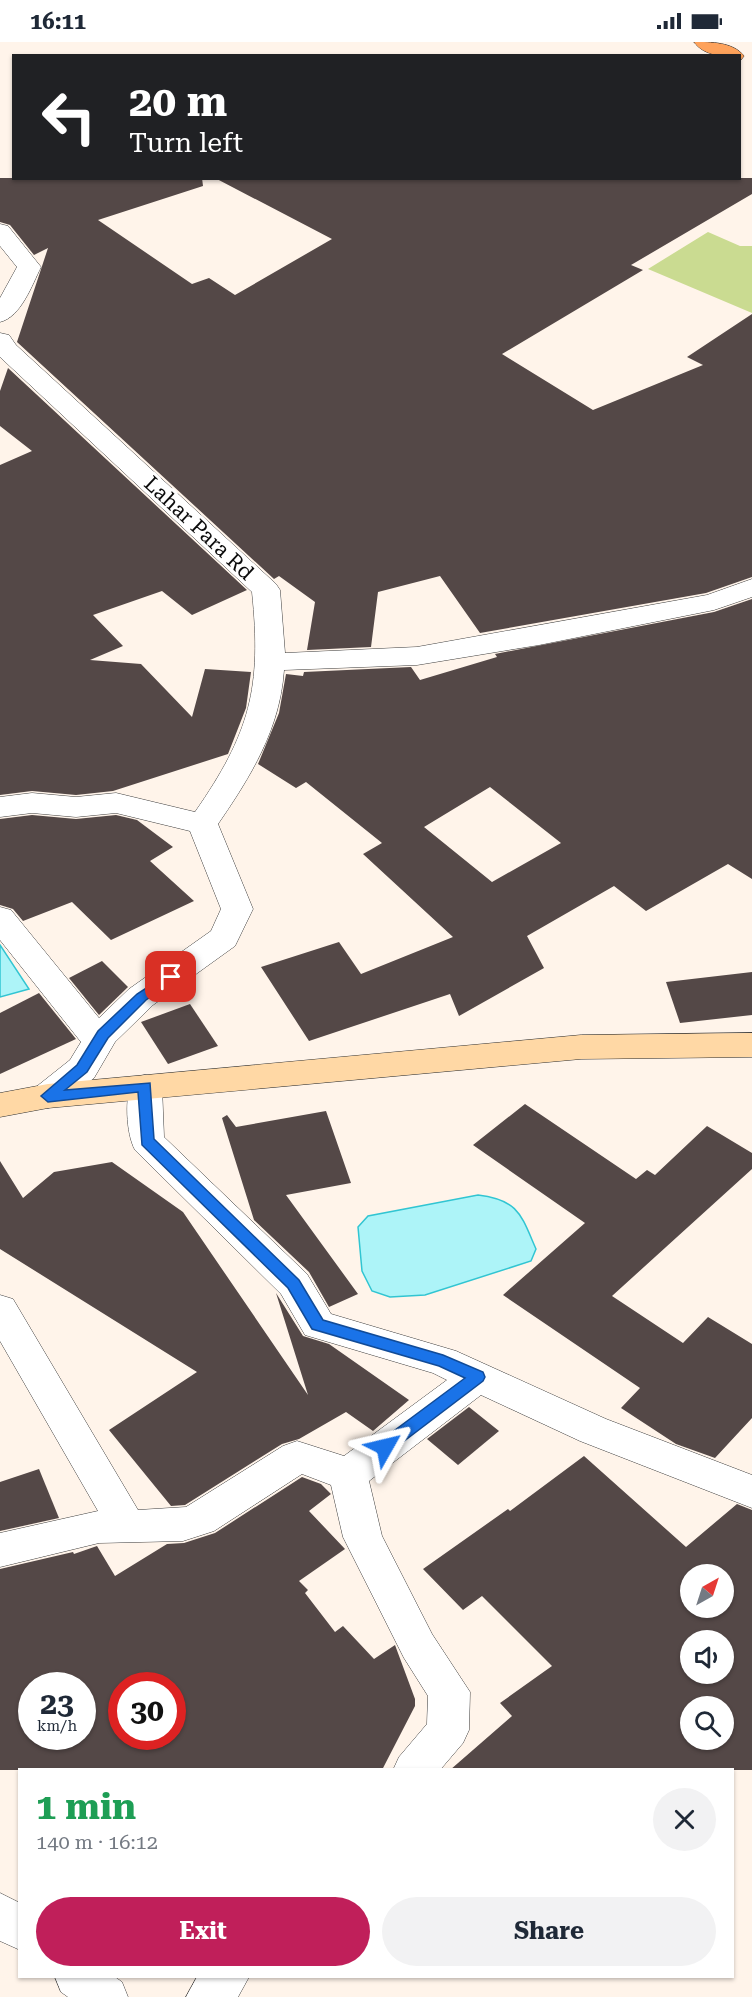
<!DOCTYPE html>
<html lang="en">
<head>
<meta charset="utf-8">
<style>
  :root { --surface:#fff; --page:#f2f2f3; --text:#1f2937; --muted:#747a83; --accent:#c01f5a }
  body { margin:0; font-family:"Roboto Serif",serif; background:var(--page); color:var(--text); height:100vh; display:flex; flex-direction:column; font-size:22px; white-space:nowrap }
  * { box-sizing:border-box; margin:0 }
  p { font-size:20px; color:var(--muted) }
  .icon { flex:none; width:33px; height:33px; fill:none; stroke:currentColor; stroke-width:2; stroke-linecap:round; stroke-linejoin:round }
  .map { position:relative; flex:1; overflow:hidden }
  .drawer { position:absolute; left:18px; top:1726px; width:716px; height:210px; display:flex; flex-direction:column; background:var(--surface); border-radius:0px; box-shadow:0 2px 4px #0004 }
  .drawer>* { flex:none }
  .hud { position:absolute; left:12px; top:12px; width:729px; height:126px; border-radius:0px; box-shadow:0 2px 4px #0004; background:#202124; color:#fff; overflow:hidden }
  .needle { width:39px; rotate:39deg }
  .fabs { position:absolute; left:680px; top:1522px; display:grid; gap:12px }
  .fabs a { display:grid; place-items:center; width:54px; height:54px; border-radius:50%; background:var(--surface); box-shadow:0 2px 4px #0004; font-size:30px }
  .speed { position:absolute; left:18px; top:1630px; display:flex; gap:12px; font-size:30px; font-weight:700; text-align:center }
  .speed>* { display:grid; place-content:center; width:78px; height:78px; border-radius:50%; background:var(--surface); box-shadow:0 2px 4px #0004; line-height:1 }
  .speed small { font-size:15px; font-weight:400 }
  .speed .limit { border:9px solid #d22; background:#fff; color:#111 }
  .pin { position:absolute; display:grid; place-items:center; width:51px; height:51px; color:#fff; margin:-26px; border-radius:12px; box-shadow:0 3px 9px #0006 }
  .me { position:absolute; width:66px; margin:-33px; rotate:53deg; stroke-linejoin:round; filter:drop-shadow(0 0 4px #0008) }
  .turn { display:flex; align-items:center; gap:21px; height:126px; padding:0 18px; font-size:27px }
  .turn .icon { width:78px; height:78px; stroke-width:2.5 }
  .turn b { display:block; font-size:42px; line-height:51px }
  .round { display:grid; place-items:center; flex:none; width:63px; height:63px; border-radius:32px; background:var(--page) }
  .head { display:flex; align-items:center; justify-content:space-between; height:102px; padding:0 18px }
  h1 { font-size:36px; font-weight:700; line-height:45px; color:#1e9e55 }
  .primary-button { display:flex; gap:12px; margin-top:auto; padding:12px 18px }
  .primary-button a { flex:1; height:69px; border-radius:36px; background:var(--accent); color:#fff; font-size:24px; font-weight:700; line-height:69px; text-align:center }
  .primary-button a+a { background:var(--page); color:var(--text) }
  .status { display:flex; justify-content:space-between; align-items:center; height:42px; padding:0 30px; background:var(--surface); direction:ltr }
  .status svg { height:16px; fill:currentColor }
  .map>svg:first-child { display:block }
</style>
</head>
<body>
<div class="status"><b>16:11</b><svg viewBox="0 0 49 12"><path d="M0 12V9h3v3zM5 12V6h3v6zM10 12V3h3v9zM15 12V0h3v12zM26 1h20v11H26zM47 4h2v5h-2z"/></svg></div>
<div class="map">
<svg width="752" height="1955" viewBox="0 0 752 1955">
  <rect width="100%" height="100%" fill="#fff4ea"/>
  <polygon fill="#cadb91" points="708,190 740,204 752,204 752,271 648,227"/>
  <g fill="#adf4f8" stroke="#31c5d2" stroke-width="1.5">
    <polygon points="0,903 29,947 0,955"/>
    <path d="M478,1153C519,1158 521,1173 536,1207L531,1219L425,1253L390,1255L372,1249L362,1229L358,1185L368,1174Z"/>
  </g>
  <g fill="#544847" fill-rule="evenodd">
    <polygon points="0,136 202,136 203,144 98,178 192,242 209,236 235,253 332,197 215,136 752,136 752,152 631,223 643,228 502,312 593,368 703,323 687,315 752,272 752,535 706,551 480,591 440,534 378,550 371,605 307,608 315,560 279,534 274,537 17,300 48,206 34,213 10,183 0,180"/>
    <polygon points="8,326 247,548 192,573 162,549 93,573 123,604 90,618 141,622 192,675 205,627 251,630 246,666 228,712 113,749 76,753 32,749 0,753 0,423 32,409 0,384 0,349"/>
    <path d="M752,557V837L728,822L646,869L614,844L527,894L544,926L459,974L450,952L309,999L261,925L339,900L361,932L453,895L363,812L382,801L306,740L296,746L258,722L279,671L286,632L303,634L304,630L411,625L420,638L497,615L495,612L714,570ZM490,745L561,801L492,840L424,785Z"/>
    <polygon points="32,773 76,777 116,773 137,778 173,805 150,819 194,859 111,898 72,860 23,879 13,867 0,863 0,777"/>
    <polygon points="102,919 128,945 99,973 69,936"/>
    <polygon points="752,930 752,973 680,981 666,940"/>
    <polygon points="39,951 76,997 0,1032 0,971"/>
    <polygon points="190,962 218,1004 168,1022 141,980"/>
    <polygon points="525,1062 636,1137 647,1128 655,1133 707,1084 752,1111 752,1127 612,1254 683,1301 708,1275 752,1302 752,1376 715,1416 676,1402 621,1366 640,1346 503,1253 585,1181 473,1103"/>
    <polygon points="326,1069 351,1141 286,1153 358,1252 329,1265 309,1230 254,1178 222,1076 227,1073 236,1085"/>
    <polygon points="0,1119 23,1156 54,1130 112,1120 183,1170 308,1353 276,1251 303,1294 329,1302 409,1358 373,1389 346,1370 299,1397 282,1402 185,1463 171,1464 109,1388 197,1330 0,1207"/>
    <polygon points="469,1365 499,1389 458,1423 427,1397"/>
    <path d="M584,1414L686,1505L737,1462L752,1468V1728H450L512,1674L500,1661L552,1624L482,1554L463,1568L423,1527L508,1467L510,1469ZM690,1533H723V1566H690ZM690,1599H723V1632H690ZM690,1665H723V1698H690Z"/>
    <polygon points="39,1427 59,1476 0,1489 0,1440"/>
    <path d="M302,1435L321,1442L331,1452L309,1469L345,1507L299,1539L308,1548L305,1551L335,1590L343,1584L374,1617L395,1603L415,1657V1664L382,1728H0V1527L73,1510L74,1512L97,1504L115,1534L167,1502L184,1501L215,1491ZM32,1644H82V1695H32ZM122,1644H172V1695H122Z"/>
  </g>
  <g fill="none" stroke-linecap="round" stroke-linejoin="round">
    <defs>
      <g id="street">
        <path d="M0,182L8,184L41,225C32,243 21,275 0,280V256L17,225L0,204Z"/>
        <path d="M0,291L9,293L16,303L276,542L280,548L285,611L417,605L707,553L752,537V555L714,568L539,603L417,623L284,628C280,687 251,734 218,782L253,867L235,904L153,963L115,1000L94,1036L60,1063L48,1066L36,1063L31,1054L36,1045L70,1018L81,1000L0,898V865L11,868L99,976L129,947L211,889L221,867L190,789L116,771L76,775L32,771L0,775V755L32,751L76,755L116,751L195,770C250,691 262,646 252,550L0,315Z"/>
        <path d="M145,1033L157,1036L162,1045L164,1095L307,1232L331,1272L456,1309L606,1377L752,1433V1466L580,1399L481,1353L369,1439L382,1494L432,1592L470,1650L469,1688L463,1701L440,1728H393L399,1715L427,1682L428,1654L404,1616L343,1495L331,1443L302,1432L214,1489L183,1499L99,1501L0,1525V1491L98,1469L0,1299V1253L13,1257L138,1468L186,1465L283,1404L297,1399L344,1414L447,1338L433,1331L305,1293L281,1252L135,1108C126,1092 124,1053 133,1036Z"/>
        <polygon points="0,1851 20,1861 20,1908 0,1899"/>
        <polygon points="55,1935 115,1935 122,1940 128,1955 68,1955 61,1950"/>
        <polygon points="197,1935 249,1935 238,1955 186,1955"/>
      </g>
      <polygon id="secondary" points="752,991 752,1015 581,1017 48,1066 0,1075 0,1051 48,1042 581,993"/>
      <path id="primary" d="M694,0C711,0 733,0 744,14L740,19V14C724,14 705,15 694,0Z"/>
    </defs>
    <use href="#street" stroke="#3e3e3e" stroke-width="1"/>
    <use href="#secondary" stroke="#2d2d2d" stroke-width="1"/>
    <use href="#primary" stroke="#1c1c1c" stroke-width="1"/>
    <use href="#street" fill="#fff" fill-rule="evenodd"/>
    <use href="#secondary" fill="#ffd8a5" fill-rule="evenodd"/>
    <use href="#primary" fill="#fea25b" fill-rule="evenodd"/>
  </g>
  <polygon fill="#1a73e8" stroke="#114b97" stroke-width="1.5" points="171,930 178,935 176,938 146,958 108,996 87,1030 65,1048 150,1041 154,1097 299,1238 323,1278 443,1313 483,1330 485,1335 483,1339 391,1409 379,1409 377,1405 379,1400 465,1336 439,1324 312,1287 288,1246 142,1103 138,1050 48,1060 41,1054 77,1023 98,989 137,952"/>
  <g text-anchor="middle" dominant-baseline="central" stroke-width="6" stroke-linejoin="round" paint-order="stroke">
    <g font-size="21" fill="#0b0b0b" stroke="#fff">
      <text transform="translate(199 486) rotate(43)">Lahar Para Rd</text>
    </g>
  </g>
</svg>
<div class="fabs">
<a><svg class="needle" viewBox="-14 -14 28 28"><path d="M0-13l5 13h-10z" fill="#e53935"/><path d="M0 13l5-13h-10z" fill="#747a83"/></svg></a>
<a><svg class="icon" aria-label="sound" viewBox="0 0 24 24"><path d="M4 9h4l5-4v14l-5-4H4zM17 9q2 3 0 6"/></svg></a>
<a><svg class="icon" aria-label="search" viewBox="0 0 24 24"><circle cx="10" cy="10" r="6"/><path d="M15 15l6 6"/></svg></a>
</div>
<div class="speed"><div>23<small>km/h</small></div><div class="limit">30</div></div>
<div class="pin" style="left:171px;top:935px;background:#d93025"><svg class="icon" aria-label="arrive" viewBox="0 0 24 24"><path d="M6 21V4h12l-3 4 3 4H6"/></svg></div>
<svg class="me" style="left:385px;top:1405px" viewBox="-20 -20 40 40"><path d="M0-17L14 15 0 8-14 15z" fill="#1a73e8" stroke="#fff" stroke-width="4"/></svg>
<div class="hud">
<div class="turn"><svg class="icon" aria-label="left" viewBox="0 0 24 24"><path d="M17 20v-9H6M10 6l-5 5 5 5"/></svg><div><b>20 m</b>Turn left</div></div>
</div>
<section class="drawer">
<div class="head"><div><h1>1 min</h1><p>140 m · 16:12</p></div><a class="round"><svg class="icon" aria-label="close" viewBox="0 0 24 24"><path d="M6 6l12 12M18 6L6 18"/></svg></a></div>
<div class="primary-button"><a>Exit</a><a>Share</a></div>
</section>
</div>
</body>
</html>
